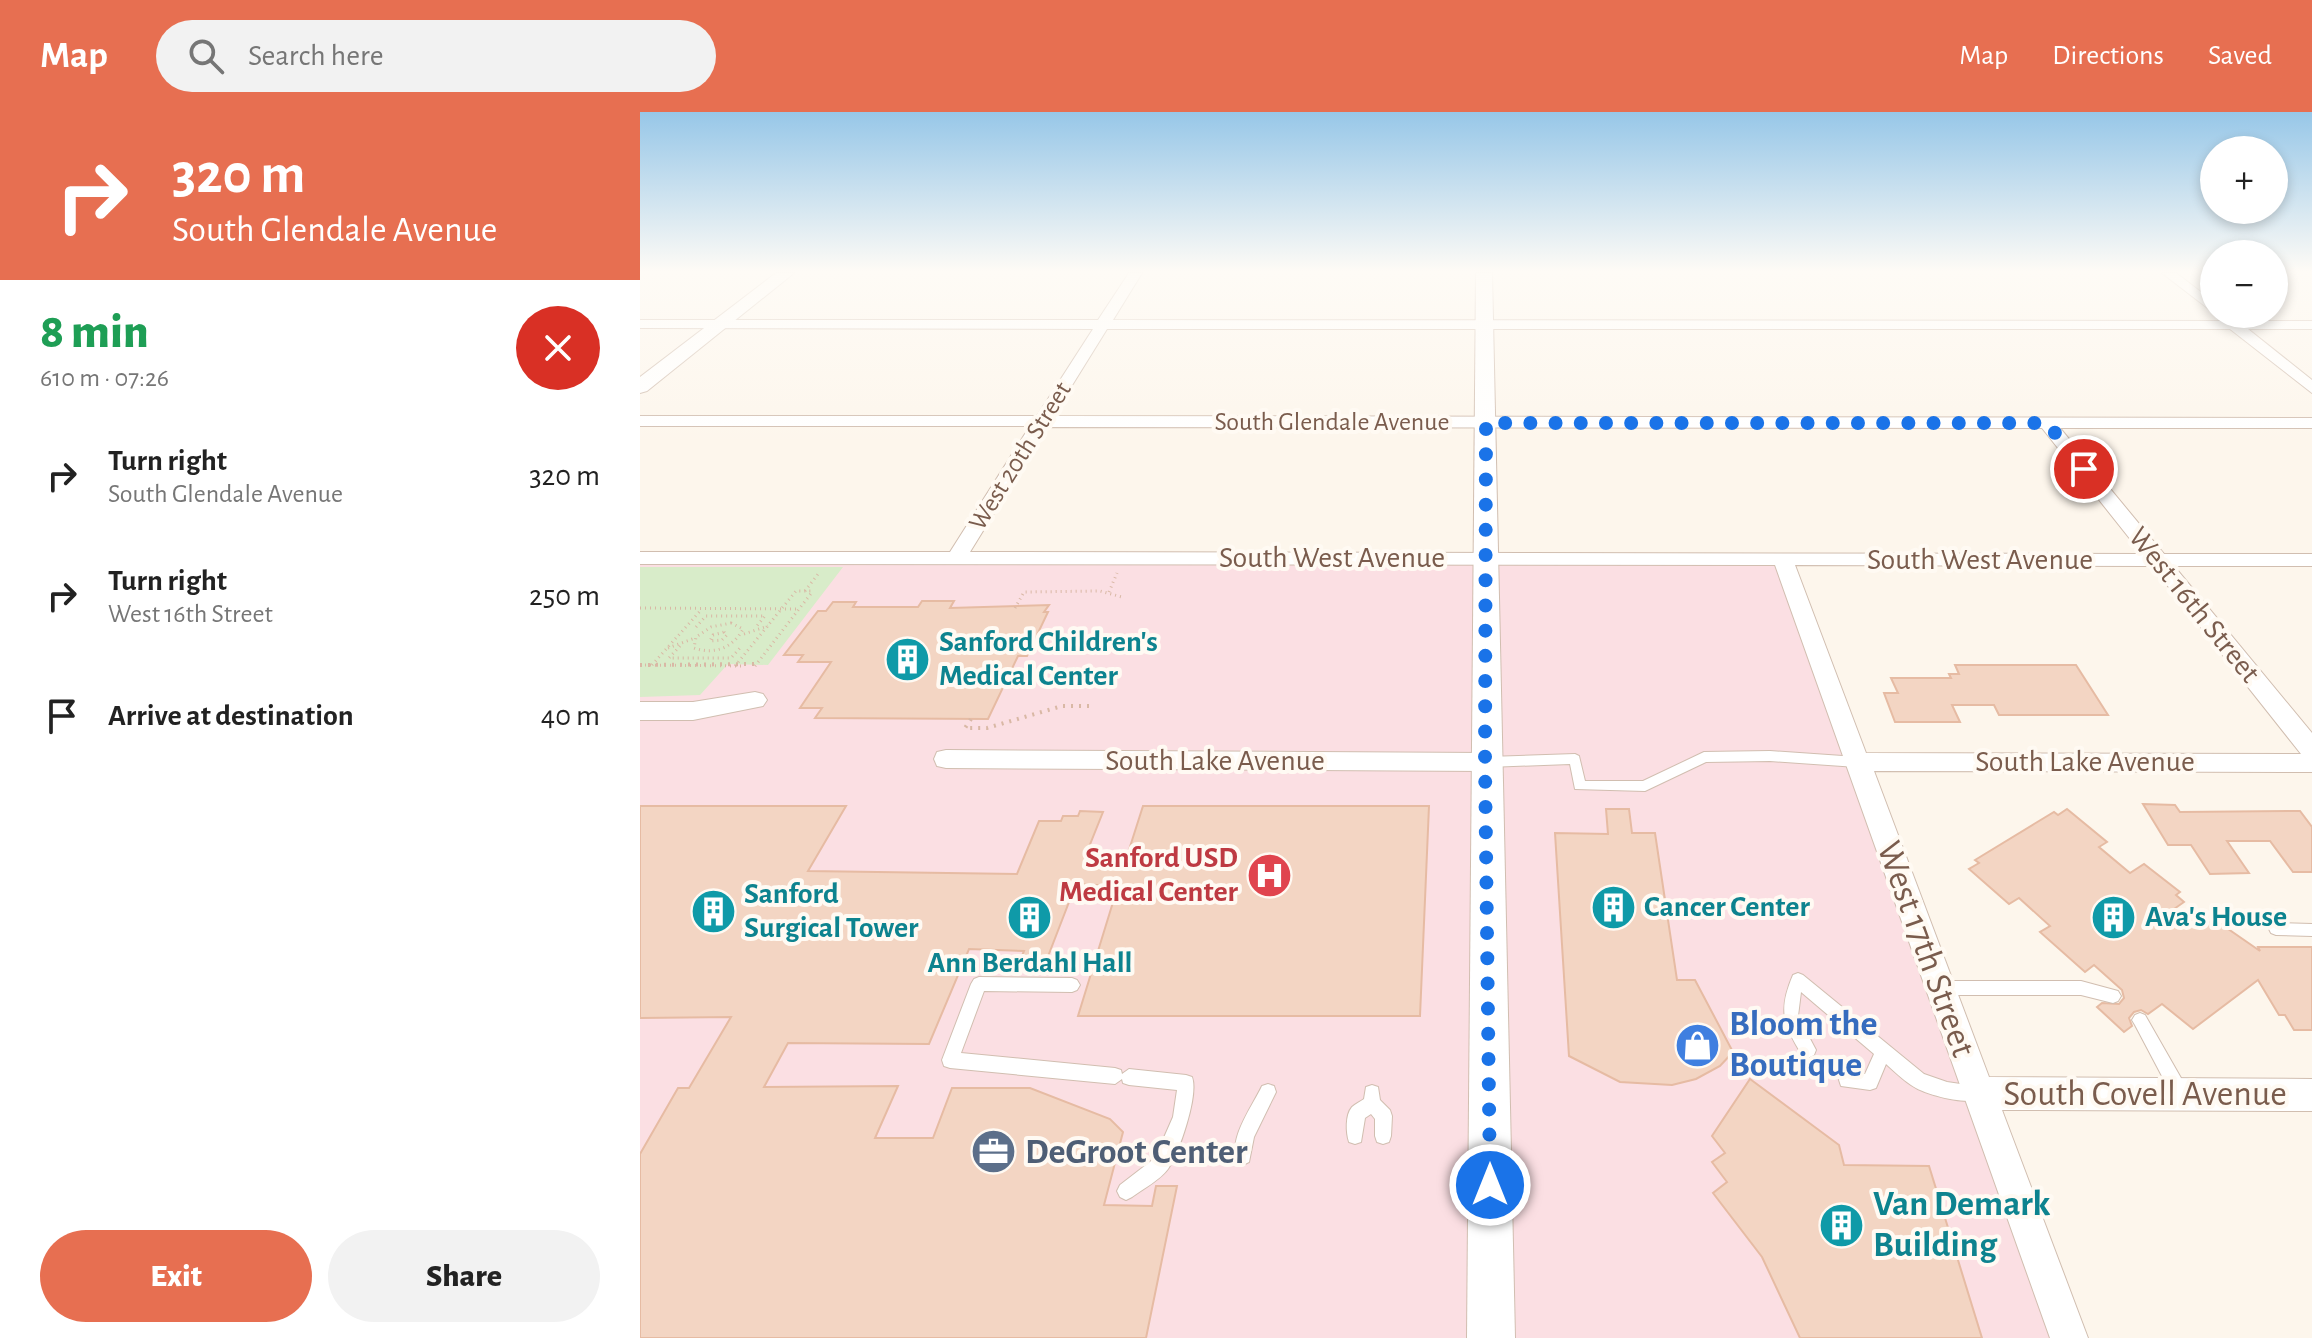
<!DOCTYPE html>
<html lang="en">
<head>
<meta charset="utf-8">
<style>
  :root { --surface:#fff; --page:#f2f2f2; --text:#222; --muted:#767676; --accent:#e76f51 }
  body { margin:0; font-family:"Alegreya Sans",sans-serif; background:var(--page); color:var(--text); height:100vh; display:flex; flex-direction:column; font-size:30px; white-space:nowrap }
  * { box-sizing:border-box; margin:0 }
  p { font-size:26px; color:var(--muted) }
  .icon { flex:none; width:44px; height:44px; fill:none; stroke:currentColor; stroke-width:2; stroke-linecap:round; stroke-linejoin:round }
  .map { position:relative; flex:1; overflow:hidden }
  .side { display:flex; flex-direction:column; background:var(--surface); width:640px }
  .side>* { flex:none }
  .guide { background:#e76f51; color:#fff; overflow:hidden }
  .controls { position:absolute; left:1560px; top:24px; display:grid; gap:16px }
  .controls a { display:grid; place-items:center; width:88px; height:88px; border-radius:50%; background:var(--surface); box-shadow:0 4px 12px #0003; font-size:40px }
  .pin { position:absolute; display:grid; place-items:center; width:68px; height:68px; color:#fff; margin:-34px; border:4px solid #fff; border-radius:50%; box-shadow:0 2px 8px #0007 }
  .me { position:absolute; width:88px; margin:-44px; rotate:0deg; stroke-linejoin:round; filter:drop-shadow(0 0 6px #0008) }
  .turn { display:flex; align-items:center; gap:28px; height:168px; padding:0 40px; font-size:36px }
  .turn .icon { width:104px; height:104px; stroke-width:2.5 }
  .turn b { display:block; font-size:56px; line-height:68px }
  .round { display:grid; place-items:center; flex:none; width:84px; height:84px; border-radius:42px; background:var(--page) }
  .head { display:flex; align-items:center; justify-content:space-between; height:136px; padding:0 40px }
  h1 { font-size:48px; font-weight:800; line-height:60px; color:#1e9e55 }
  .action { display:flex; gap:16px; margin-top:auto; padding:16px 40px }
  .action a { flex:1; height:92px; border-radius:48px; background:var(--accent); color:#fff; font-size:32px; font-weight:800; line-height:92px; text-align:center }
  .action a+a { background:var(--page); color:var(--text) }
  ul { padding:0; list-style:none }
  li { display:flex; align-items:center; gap:24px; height:120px; padding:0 40px }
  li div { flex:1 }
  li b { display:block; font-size:30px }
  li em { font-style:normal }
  header { display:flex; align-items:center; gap:48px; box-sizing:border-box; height:112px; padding:0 40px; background:var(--accent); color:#fff }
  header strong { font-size:38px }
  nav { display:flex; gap:44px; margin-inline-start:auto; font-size:28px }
  .search { width:560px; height:72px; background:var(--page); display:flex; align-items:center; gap:20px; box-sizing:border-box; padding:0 28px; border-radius:44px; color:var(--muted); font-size:30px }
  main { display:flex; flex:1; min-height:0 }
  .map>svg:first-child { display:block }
</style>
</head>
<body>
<header>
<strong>Map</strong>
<div class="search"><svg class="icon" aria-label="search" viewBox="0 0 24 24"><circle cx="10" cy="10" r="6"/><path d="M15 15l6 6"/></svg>Search here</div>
<nav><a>Map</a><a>Directions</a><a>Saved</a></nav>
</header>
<main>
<section class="side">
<div class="guide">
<div class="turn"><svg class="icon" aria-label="right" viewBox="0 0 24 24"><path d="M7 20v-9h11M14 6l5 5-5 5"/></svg><div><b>320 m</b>South Glendale Avenue</div></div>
</div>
<div class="head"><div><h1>8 min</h1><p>610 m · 07:26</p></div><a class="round" style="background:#d93025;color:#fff"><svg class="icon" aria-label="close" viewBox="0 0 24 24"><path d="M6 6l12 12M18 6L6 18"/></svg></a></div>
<ul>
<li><svg class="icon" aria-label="right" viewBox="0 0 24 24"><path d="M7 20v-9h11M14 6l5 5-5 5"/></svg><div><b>Turn right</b><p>South Glendale Avenue</p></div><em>320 m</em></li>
<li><svg class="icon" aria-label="right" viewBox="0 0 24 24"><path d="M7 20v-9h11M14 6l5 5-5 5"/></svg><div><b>Turn right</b><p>West 16th Street</p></div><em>250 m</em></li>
<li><svg class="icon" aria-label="arrive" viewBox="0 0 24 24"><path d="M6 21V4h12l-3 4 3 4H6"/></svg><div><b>Arrive at destination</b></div><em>40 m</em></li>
</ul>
<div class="action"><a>Exit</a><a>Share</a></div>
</section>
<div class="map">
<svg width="1672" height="1226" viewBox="0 0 1672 1226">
  <rect width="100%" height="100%" fill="#fdf6ec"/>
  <polygon fill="#fbdfe3" points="0,446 1143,447 1429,1226 0,1226"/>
  <polygon fill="#d8ecc9" points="0,455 203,455 128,553 88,552 60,583 0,585"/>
  <g fill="#f3d5c3" stroke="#e6bba3" stroke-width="2">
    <polygon points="282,489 314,489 310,496 409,493 404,500 408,500 387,544 378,544 348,607 175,606 182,596 160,596 191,550 158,550 163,543 144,543 178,499 186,499 193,490 216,490 213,495 278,495"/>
    <polygon points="1315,553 1436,553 1468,603 1359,603 1354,593 1312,593 1320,610 1255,610 1244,581 1258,581 1251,566 1311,566 1309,562 1319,562"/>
    <polygon points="1503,692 1535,693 1540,700 1660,699 1672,715 1672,760 1653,760 1630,729 1587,729 1609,761 1570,762 1551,733 1528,733"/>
    <polygon points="0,694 206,694 168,759 377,762 399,709 421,709 423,704 438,704 440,699 463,700 447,740 488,741 503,694 789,694 780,904 438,904 478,774 436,772 407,847 381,846 384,839 329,837 289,932 148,931 124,975 258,974 235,1026 293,1026 312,976 390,976 470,1007 483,1020 464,1093 512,1094 516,1074 537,1074 506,1226 0,1226 0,1042 38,976 49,976 91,905 0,906"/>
    <polygon points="966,697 989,697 992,721 1015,721 1037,868 1055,868 1093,940 1080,954 1056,967 1032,973 980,970 929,944 915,721 968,722"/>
    <polygon points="1427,697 1467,730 1459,735 1490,761 1504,752 1540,780 1536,783 1544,790 1517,809 1578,810 1620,839 1618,835 1672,835 1672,918 1654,918 1645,903 1639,903 1618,868 1553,917 1522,892 1508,902 1501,898 1494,900 1489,906 1492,914 1484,920 1457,895 1462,891 1479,892 1484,886 1482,878 1454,853 1445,860 1400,820 1410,814 1379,786 1369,792 1329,757 1339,751 1335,748 1394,712 1414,700 1418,703"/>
    <polygon points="1110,967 1199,1033 1204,1053 1289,1054 1342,1226 1160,1226 1122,1145 1073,1081 1087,1070 1072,1050 1085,1041 1072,1024"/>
  </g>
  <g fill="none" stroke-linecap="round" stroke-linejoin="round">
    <defs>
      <g id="service">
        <polygon points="1130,639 1217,645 1221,647 1223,650 1221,653 1217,655 1130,649 1066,650 1005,679 935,677 930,652 848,655 844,653 842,650 844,647 848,645 935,642 939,644 945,669 1003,669 1064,640"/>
        <polygon points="1636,811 1672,812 1672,824 1636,823 1631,821 1629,817 1631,813"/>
        <path d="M1158,861L1163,863L1284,962L1307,970L1341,975L1343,981L1341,987C1325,993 1285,983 1271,973C1262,967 1254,959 1246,952L1236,976L1230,978L1201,974L1199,968L1201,962L1207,960L1225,962L1234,942L1161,880L1158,904L1176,938L1174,943L1168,946L1162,943C1143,912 1138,898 1153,863Z"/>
        <path d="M339,865L432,866L437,868L440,873L437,878L432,880L344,879L321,941L475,956L481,958L482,962L489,957L546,963L552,965C559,983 539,1041 528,1057C520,1068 503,1077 492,1085L486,1088L480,1085L477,1079L480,1073L515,1046L533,1005L537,978L489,973L483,971L482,967L475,972L310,956L304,954L302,948L331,872L334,867Z"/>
        <polygon points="1300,869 1441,869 1478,879 1481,884 1478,889 1473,891 1441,883 1300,883 1295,881 1292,876 1295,871"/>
        <polygon points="1500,901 1505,903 1545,973 1547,979 1545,985 1539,987 1533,985 1495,913 1492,908 1495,903"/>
        <path d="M628,972L634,974L636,980L614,1025L609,1050L603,1053L597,1050C588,1026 612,995 622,974Z"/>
        <path d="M732,973L738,975L740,988L750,998L752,1004L751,1024L749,1030L743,1032L737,1030L735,1024V1007L731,1002L725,1006L721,1030L715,1032L709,1030C706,1021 705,1003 712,995C715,992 720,990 724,987L726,975Z"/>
      </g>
      <g id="minor">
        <path d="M489,161H502L473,208L1584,209L1590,206L1597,209H1672V217H1608L1672,268V281L1590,217H467L413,304L1672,306V316H1420L1524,442H1672V454H1534L1672,621V660L1234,659L1349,965L1672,967V999L1362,998L1448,1226H1410L1135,453L0,452V440H310L390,314H0V304H397L453,217L0,216V208H458ZM407,315L1402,316L1502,442L330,440ZM1155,453L1512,454L1661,642L1226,641Z"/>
        <polygon points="1522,161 1536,161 1574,190 1574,201"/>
        <polygon points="115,580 123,582 127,588 123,594 53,608 0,608 0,590 53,590"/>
        <polygon points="306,638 845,641 854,643 857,650 854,657 845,659 306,656 297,654 294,647 297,640"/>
      </g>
      <g id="tertiary">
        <polygon points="136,161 154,161 7,279 0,281 0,265"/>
        <polygon points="836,161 852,161 875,1226 827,1226"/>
      </g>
    </defs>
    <use href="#service" stroke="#d1beb0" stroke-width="2"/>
    <use href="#minor" stroke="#d1beb0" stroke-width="2"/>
    <use href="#tertiary" stroke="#d1beb0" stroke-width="2"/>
    <g stroke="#d9b8a5" stroke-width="3" stroke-dasharray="1 4" stroke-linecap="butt">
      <polyline points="165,479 178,462"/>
      <polyline points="469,480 477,461"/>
      <polyline points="0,496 159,497"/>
      <polyline points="375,496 384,480 460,479 482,485"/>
      <path d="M91,511L103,517C93,536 74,543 54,536L56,525L71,515Z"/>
      <polyline points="56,515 66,504 125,504 116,515"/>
      <polygon points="84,520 87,523 82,528 70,529 73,523"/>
      <polyline points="104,522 128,514"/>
      <polyline points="40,534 29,546 91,546 101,535"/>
      <polyline points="28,536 55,526"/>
      <polyline points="0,553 103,554"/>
      <polyline points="12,553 61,498"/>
      <polyline points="95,554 156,479 173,479"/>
      <polyline points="115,554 173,479"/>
    </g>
    <g stroke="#d9b8a5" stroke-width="4" stroke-dasharray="2 6" stroke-linecap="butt">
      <polyline points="0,553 117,552"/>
      <polyline points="331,607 325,616 347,616 422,594 452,594"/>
    </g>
    <use href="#service" fill="#fff" fill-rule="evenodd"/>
    <use href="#minor" fill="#fff" fill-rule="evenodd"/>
    <use href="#tertiary" fill="#fff" fill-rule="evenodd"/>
  </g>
  <linearGradient id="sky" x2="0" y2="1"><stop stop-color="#97c7e8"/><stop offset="0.48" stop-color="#fefbf6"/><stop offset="1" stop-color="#fefbf6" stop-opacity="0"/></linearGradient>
  <rect width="1672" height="332" fill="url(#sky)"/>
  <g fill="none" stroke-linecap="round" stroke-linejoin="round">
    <polyline stroke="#1a73e8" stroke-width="14" stroke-dasharray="0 25.2" points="850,1073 845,650 846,311 1407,311 1444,357"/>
  </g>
  <defs>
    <symbol id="building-disc" viewBox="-11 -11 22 22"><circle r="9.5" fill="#0f9aa8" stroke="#fffaf3"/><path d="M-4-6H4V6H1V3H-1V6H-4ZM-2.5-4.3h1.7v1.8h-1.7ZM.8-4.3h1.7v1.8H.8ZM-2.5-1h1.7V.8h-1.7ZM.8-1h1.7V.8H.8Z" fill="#fff"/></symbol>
    <symbol id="hospital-disc" viewBox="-11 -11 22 22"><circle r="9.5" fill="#e0444e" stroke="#fffaf3"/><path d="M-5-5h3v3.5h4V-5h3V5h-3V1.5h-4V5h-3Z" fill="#fff"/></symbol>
    <symbol id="shop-disc" viewBox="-11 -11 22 22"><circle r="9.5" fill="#3f7fe0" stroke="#fffaf3"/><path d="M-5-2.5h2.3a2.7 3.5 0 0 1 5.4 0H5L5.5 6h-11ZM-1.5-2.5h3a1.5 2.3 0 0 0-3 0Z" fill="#fff"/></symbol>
    <symbol id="office-disc" viewBox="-11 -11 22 22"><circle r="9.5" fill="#5c6f8a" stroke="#fffaf3"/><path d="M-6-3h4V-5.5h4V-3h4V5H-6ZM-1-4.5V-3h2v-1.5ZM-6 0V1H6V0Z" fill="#fff"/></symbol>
  </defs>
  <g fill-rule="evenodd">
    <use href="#building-disc" x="242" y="522" width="51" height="51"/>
    <use href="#hospital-disc" x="604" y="738" width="51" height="51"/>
    <use href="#building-disc" x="948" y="770" width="51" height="51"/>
    <use href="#building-disc" x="48" y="774" width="51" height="51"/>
    <use href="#building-disc" x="364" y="780" width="51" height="51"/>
    <use href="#building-disc" x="1448" y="780" width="51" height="51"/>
    <use href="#shop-disc" x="1032" y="908" width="51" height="51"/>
    <use href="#office-disc" x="328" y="1014" width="51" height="51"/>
    <use href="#building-disc" x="1176" y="1088" width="51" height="51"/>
  </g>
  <g text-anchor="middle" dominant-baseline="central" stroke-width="8" stroke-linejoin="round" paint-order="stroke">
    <g font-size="26" fill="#7a5c4d" stroke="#fffaf3">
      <text x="692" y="310">South Glendale Avenue</text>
      <text transform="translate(380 344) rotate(-58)">West 20th Street</text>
    </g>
    <g font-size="30" fill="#7a5c4d" stroke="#fffaf3">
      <text x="692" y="446">South West Avenue</text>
      <text x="1340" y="448">South West Avenue</text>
      <text transform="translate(1554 493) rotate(51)">West 16th Street</text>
      <text x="575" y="649">South Lake Avenue</text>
      <text x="1445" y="650">South Lake Avenue</text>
    </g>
    <g font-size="30" font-weight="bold" fill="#0d838f" stroke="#fffaf3" text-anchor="start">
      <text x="299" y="530">Sanford Children's<tspan x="299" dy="34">Medical Center</tspan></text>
      <text x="104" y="782">Sanford<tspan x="104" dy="34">Surgical Tower</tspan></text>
      <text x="1004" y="795">Cancer Center</text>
      <text x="1505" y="805">Ava's House</text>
      <text x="390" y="851" text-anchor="middle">Ann Berdahl Hall</text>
    </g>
    <g font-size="30" font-weight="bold" fill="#be3a42" stroke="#fffaf3" text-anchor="end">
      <text x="598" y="746">Sanford USD<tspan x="598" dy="34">Medical Center</tspan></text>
    </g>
    <g font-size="36" fill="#7a5c4d" stroke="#fffaf3">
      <text transform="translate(1286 837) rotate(70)">West 17th Street</text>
      <text x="1505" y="982">South Covell Avenue</text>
    </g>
    <g font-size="36" font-weight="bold" fill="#366cbe" stroke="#fffaf3" text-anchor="start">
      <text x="1089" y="912">Bloom the<tspan x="1089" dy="41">Boutique</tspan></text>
    </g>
    <g font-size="36" font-weight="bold" fill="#4e5e75" stroke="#fffaf3" text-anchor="start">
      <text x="385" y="1040">DeGroot Center</text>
    </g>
    <g font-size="36" font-weight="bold" fill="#0d838f" stroke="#fffaf3" text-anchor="start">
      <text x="1233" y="1092">Van Demark<tspan x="1233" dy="41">Building</tspan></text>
    </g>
  </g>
</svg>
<div class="controls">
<a>+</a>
<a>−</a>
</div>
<div class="pin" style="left:1444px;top:357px;background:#d93025"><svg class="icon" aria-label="arrive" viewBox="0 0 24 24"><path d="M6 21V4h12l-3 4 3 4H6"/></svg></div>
<svg class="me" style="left:850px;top:1073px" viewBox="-20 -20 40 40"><circle r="17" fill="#1a73e8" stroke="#fff" stroke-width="3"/><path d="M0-11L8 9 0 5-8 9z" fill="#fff"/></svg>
</div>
</main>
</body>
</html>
